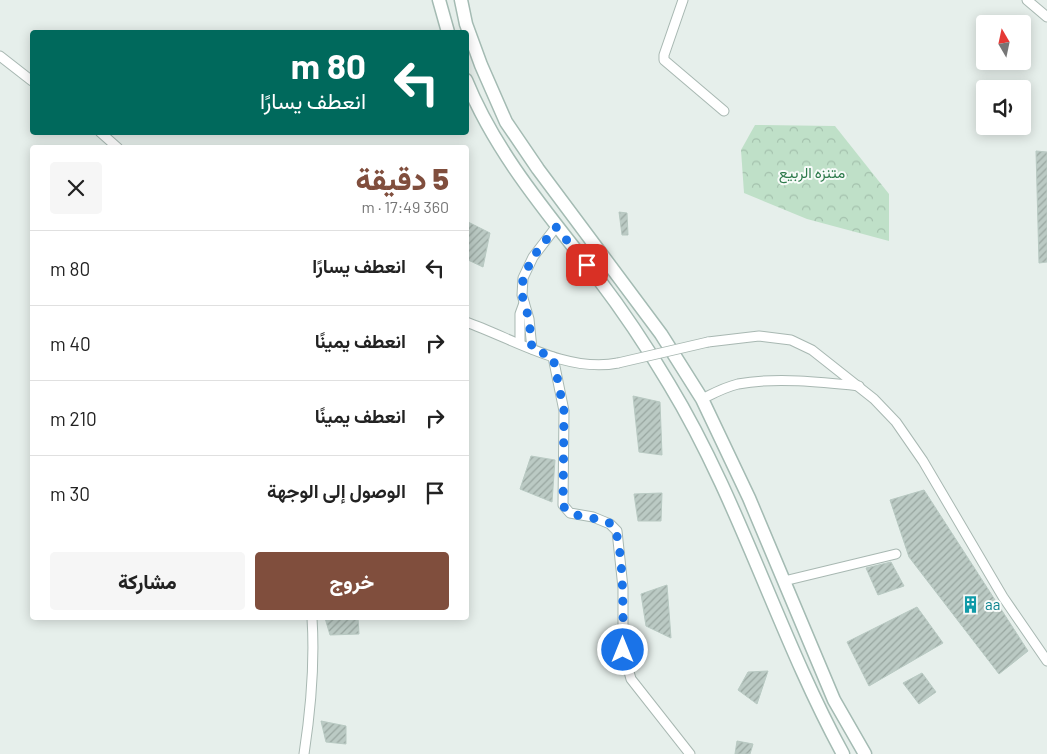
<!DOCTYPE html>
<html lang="ar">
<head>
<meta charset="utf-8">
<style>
  :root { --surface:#fff; --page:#f6f6f6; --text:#222; --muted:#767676; --line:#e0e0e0; --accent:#804e3d }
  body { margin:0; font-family:Barlow,Vazirmatn,sans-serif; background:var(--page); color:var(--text); direction:rtl; height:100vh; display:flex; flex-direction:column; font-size:19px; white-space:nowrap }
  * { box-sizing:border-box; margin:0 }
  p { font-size:16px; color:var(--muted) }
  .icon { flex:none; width:28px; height:28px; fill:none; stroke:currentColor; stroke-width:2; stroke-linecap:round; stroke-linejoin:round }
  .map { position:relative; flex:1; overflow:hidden; direction:ltr }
  .sheet { position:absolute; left:30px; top:145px; width:439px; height:475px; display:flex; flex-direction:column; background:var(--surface); border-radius:5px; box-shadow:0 2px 12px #0003; direction:rtl }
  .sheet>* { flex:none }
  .banner { position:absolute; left:30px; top:30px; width:439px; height:105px; border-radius:5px; box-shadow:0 2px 12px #0003; direction:rtl; background:#00695c; color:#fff; overflow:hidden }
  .needle { width:32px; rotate:351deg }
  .buttons { position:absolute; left:976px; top:15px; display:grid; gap:10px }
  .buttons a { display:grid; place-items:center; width:55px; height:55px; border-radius:5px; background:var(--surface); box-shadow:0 2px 12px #0003; font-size:25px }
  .pin { position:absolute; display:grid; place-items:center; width:42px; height:42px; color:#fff; margin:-21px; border-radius:10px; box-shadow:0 2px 8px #0006 }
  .me { position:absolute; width:55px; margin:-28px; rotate:0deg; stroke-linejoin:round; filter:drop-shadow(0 0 4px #0008) }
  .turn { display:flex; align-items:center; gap:18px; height:105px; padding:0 20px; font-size:22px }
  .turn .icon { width:65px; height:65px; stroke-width:2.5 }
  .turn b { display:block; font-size:35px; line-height:42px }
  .round { display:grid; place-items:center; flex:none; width:52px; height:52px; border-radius:5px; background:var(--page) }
  .overview { display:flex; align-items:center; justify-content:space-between; height:85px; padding:0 20px }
  h1 { font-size:30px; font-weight:800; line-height:38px; color:var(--accent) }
  .cta { display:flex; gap:10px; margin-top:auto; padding:10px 20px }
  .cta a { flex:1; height:58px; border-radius:5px; background:var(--accent); color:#fff; font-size:20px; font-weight:800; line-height:58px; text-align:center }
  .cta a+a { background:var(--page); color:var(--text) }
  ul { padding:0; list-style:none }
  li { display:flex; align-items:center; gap:15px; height:75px; padding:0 20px; border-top:1px solid var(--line) }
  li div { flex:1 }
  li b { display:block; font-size:19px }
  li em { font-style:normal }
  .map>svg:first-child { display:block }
</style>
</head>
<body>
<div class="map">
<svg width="1047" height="754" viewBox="0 0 1047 754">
  <defs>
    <pattern id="park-crowns" width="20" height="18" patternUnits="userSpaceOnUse" patternTransform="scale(1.25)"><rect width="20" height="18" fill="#bfe0c8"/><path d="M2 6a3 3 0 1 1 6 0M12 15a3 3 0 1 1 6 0" fill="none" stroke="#a4c1ad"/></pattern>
    <pattern id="building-hatch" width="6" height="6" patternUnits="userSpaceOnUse" patternTransform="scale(1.25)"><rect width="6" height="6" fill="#bbcac4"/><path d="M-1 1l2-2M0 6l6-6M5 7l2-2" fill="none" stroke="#98a6a0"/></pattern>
  </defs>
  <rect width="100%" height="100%" fill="#e6efeb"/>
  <polygon fill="url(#park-crowns)" points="755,125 835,126 889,194 889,241 807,219 744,193 741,150"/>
  <g fill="url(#building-hatch)" stroke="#b8c9c2">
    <polygon points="1036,151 1047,152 1047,262 1039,263"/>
    <polygon points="619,212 627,213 628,235 622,235"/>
    <polygon points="466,221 490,233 483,267 466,259"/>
    <polygon points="633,396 660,402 662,455 639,452"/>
    <polygon points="531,456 555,460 552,502 520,489"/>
    <polygon points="924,490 1028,651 999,674 909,557 890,500"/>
    <polygon points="662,493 661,521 638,521 634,494"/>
    <polygon points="891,562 904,586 878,595 866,568"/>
    <polygon points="667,585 671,638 646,626 641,594"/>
    <polygon points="917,607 943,643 869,686 847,642"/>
    <polygon points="325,618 358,618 359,634 330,635"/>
    <polygon points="768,671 757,704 738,690 748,672"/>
    <polygon points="922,673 936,692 919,704 903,683"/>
    <polygon points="321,721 346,726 346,744 326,742"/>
    <polygon points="737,741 753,744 750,754 735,754"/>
  </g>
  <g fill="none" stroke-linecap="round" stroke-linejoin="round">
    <defs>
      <g id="minor">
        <polyline points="683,0 664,55 664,60 724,111"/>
        <polyline points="1027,0 1047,17"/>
        <polyline points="0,56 32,81"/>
        <polyline points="100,132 118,148"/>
        <path d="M466,322C514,339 566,373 618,363"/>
        <polyline points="708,342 759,336 791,340 812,350 874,399 896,422 923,461 1003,597 1047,661"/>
        <polyline points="520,343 520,314 524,303"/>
        <polyline points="532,349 529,319 522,295 523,278 533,257 556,227"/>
        <polyline points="553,357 564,411 563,505 570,513 593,517 610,524 617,531 623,588 623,650 631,679 690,754"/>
        <path d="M702,399C714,393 725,387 738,384C775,377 822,382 859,386"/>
        <polyline points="784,581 896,554"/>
        <path d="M304,754C311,708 315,664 312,618"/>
      </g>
      <g id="secondary">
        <polyline points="439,0 448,32"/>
        <polyline points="461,0 466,24 481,65 506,122 538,169 661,334 702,399 749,498 834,700 865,754"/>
        <path d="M466,80C496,154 549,215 597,277C623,311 647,347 669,384C740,501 778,635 843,754"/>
      </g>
    </defs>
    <use href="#minor" stroke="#a8b8b2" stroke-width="11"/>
    <use href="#secondary" stroke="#a4bbb3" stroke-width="15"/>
    <use href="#minor" stroke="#fff" stroke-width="9"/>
    <use href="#secondary" stroke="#fff" stroke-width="12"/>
    <defs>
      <polyline id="minor-bridge" points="618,363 708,342"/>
    </defs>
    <use href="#minor-bridge" stroke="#a8b8b2" stroke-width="11" stroke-linecap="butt"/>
    <use href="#minor-bridge" stroke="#fff" stroke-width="9"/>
  </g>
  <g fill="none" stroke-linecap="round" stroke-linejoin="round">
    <path stroke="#1a73e8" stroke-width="9" stroke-dasharray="0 16.2" d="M587,265L556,227L533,257L523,278L522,295L529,319L532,349L553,357L564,411L563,505C570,520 597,515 611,524C625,534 623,630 623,650"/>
  </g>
  <defs>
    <symbol id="building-bare" viewBox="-9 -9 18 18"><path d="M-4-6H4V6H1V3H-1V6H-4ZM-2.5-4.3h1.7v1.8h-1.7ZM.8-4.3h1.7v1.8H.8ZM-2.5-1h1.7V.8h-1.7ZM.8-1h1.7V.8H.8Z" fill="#0f9aa8" stroke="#f7fbf9" stroke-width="2.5" paint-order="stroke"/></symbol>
  </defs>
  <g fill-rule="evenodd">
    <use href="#building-bare" x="958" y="592" width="25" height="25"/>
  </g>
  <g text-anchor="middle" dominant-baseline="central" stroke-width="4" stroke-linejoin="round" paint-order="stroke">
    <g font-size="15" fill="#2d7a4b" stroke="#f7fbf9">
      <text x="812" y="172">متنزه الربيع</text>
    </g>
    <g font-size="15" fill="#0d838f" stroke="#f7fbf9" text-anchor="start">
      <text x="985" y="604">aa</text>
    </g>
  </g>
</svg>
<div class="buttons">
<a><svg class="needle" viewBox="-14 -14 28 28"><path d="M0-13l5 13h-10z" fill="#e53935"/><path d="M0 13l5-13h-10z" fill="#767676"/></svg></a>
<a><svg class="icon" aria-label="sound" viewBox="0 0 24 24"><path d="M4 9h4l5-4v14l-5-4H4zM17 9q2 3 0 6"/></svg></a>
</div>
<div class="pin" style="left:587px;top:265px;background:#d93025"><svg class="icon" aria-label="arrive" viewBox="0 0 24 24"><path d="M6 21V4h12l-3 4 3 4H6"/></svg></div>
<svg class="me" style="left:623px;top:650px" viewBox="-20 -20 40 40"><circle r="17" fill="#1a73e8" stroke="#fff" stroke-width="3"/><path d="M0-11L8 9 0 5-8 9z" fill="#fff"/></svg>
<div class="banner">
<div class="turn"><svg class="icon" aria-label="left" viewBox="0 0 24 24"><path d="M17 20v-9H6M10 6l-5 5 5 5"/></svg><div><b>80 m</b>انعطف يسارًا</div></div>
</div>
<section class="sheet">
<div class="overview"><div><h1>5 دقيقة</h1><p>360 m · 17:49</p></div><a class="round"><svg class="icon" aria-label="close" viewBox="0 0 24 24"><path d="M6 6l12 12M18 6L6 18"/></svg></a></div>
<ul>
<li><svg class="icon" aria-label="left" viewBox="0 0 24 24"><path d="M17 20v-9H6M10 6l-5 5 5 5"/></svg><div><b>انعطف يسارًا</b></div><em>80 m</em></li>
<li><svg class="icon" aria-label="right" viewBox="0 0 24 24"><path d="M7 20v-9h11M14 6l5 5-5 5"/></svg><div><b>انعطف يمينًا</b></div><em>40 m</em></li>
<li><svg class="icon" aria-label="right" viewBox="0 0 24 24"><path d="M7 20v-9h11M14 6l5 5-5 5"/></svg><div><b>انعطف يمينًا</b></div><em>210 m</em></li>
<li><svg class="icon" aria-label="arrive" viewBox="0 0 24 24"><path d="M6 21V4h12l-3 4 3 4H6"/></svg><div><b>الوصول إلى الوجهة</b></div><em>30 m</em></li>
</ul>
<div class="cta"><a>خروج</a><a>مشاركة</a></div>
</section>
</div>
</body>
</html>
